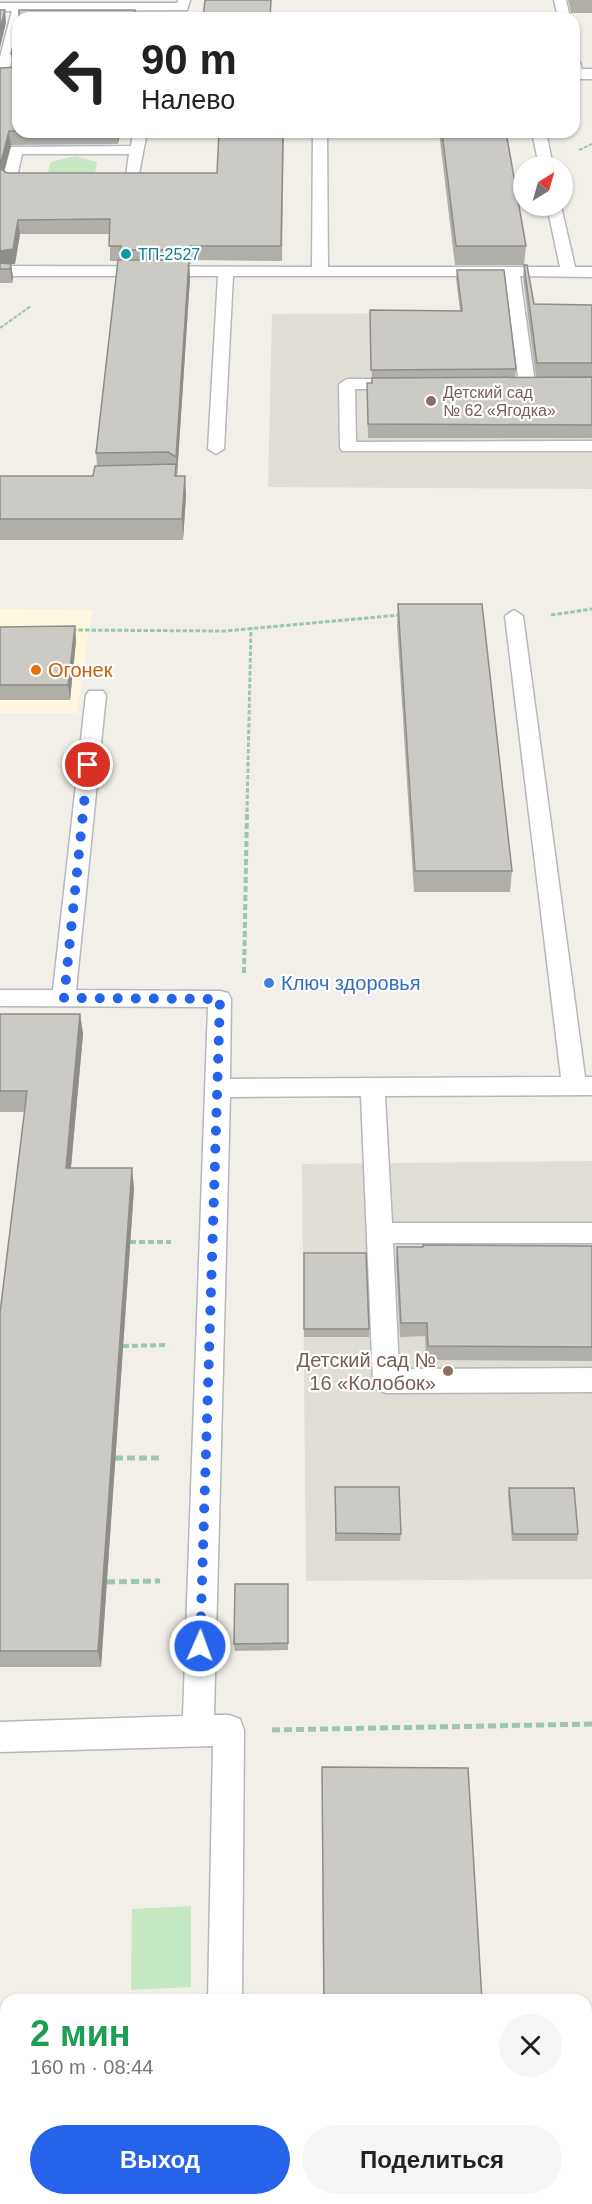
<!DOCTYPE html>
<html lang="ru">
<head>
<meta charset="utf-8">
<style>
  :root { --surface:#fff; --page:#f6f6f6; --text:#222; --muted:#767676; --accent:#2563eb }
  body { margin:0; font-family:Arial,sans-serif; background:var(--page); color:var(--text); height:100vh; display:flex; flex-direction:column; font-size:22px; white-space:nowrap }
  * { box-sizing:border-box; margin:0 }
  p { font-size:20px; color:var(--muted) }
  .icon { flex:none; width:33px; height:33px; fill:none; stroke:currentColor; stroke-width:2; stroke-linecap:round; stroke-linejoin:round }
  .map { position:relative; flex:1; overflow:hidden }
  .details { position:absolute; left:0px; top:1994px; width:592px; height:212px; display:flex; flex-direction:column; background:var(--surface); border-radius:18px 18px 0 0; box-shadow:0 2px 4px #0004 }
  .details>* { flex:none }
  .guide { position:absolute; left:12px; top:12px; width:568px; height:126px; border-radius:18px; box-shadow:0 2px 4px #0004; background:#fff; color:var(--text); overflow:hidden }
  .needle { width:39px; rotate:37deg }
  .buttons { position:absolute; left:513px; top:156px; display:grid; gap:12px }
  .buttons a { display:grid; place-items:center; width:60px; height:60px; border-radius:50%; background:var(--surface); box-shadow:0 2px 4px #0004; font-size:30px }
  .pin { position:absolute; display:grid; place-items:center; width:51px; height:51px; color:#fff; margin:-26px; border:3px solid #fff; border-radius:50%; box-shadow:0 2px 6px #0007 }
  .me { position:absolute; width:66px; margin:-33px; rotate:2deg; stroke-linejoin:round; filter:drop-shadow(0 0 4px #0008) }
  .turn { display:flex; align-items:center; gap:21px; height:126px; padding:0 30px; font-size:27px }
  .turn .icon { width:78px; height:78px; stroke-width:2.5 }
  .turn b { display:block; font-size:42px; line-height:51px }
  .round { display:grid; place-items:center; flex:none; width:63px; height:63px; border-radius:32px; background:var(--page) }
  .summary { display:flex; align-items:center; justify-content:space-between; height:102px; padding:0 30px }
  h1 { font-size:36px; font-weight:700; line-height:45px; color:#1e9e55 }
  .primary-button { display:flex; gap:12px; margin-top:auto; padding:12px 30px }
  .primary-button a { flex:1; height:69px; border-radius:36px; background:var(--accent); color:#fff; font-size:24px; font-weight:700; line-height:69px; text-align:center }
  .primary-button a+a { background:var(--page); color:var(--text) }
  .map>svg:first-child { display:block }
</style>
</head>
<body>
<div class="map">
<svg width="592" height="2204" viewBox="0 0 592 2204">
  <rect width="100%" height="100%" fill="#f1efe8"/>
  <polygon fill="#fef7e0" points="0,609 92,610 77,713 0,713"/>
  <g fill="#e1ded6">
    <polygon points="592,312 592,489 268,487 272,314"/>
    <polygon points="592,1161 592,1579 306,1581 302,1164"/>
  </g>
  <g fill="#c5e8c5">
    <polygon points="75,156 97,162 95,173 71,179 48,172 51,162"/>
    <polygon points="191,1906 191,1987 131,1990 132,1909"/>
  </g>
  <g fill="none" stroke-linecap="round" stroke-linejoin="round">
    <defs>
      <g id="service">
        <polygon points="178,0 190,0 187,10 24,11 22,18 18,18 18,36 8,75 0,78 0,57 12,11 0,11 0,3 177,3"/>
        <polygon points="554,0 566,0 570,18 558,18"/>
        <polygon points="574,58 580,62 583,74 582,77 574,77"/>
        <polygon points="133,132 147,132 137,184 109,185 102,181 109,177 126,177 129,154 22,154 17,177 37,178 37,184 9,185 2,181 11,147 131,146"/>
        <polygon points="313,132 327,132 328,267 560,267 547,206 561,206 575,267 592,267 592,277 520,276 535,384 533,387 521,387 519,384 505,276 233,276 224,449 216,454 208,449 218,276 0,276 0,266 312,267"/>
        <polygon points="532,132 546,132 553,166 539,166"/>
        <polygon points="347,379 398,379 406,384 398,389 355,389 356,442 592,441 592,451 342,451 340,447 339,384"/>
        <polygon points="514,610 523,616 585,1077 592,1077 592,1095 385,1096 392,1223 592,1223 592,1243 393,1243 399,1369 592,1368 592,1392 386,1393 376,1389 373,1381 361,1096 230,1097 214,1715 229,1715 240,1719 244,1730 242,2000 208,2000 213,1746 0,1752 0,1722 183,1716 208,1007 0,1006 0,990 53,990 86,695 89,691 103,691 106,695 76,990 220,991 228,993 231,999 230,1079 561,1077 505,616"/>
        <polygon points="204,2199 240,2199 239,2204 203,2204"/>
      </g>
      <rect id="minor" x="574" y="69" width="18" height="10"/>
    </defs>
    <use href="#service" stroke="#b5b8bc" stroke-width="3"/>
    <use href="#minor" stroke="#b5b8bc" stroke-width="3"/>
    <g stroke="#9cc7a9" stroke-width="2" stroke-dasharray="4 1.5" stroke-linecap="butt">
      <polyline points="579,150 592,144"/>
      <polyline points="0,328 31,306"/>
    </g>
    <g stroke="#9cc7a9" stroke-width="3" stroke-dasharray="4.5 2" stroke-linecap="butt">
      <polyline points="551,615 592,609"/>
      <polyline points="72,630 225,631 400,615"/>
      <polyline points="247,812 251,627"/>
    </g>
    <g stroke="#9cc7a9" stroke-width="4" stroke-dasharray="6 3" stroke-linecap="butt">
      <polyline points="244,973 247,811"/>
      <polyline points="130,1242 171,1242"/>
      <polyline points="123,1346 168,1345"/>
    </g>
    <g stroke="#9cc7a9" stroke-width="5" stroke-dasharray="8 4" stroke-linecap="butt">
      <polyline points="115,1458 163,1458"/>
      <polyline points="107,1582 160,1581"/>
      <polyline points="272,1730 592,1724"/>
      <polyline points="0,2100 6,2114"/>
      <polyline points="0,2115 6,2118"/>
      <polyline points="42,2199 44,2204"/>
    </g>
    <use href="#service" fill="#fff" fill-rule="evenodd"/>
    <use href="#minor" fill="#fff" fill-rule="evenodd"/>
  </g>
  <g fill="#afaea9">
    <polygon points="568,0 592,0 592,13 571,13"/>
    <polygon points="18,26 18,132 120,132 118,144 11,145 4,171 7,173 217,173 284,132 282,261 191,260 191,264 189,264 190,278 177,476 185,476 186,496 183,540 0,540 0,476 93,476 97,466 96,453 118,261 110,261 110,234 20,234 15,264 11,264 13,278 12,283 0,283 0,68 12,67 11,54"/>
    <polygon points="439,132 506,132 526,246 524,265 455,265"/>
    <polygon points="524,265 534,304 592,305 592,377 536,377 523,278"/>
    <polygon points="457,270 516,369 515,377 434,378 592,377 592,438 368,438 367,383 372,383 372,378 370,318 460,311 456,278"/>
    <polygon points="398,604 512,871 510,892 414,892 397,625"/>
    <polygon points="75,626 76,641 70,700 0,700 0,627"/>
    <polygon points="0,1014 80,1014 83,1034 71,1168 134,1188 101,1667 0,1667 0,1313 25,1112 0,1112"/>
    <polygon points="592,1246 592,1361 426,1360 425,1336 400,1337 396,1261 397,1247"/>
    <polygon points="304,1253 369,1329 369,1337 304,1337"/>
    <polygon points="509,1488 578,1534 577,1541 512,1541 508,1495"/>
    <polygon points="335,1494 401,1534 400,1541 335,1541"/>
    <polygon points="288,1584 288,1650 235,1651 234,1644"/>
    <polygon points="322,1767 482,2000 323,2000"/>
  </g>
  <g fill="#8f8d8a">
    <polygon points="5,10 6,23 0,48 0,29"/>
    <polygon points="9,131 11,145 1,183 0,166"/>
    <polygon points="118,132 120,132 118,144"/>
    <polygon points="18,220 20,234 15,264 11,264 13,278 12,283 10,269 0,266 0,251"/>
    <polygon points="189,260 190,278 177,476 176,457"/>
    <polygon points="185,476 186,496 183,540 182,519"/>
    <polygon points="75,626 76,641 70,700 68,685"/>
    <polygon points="80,1014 83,1034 69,1188 66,1168"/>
    <polygon points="132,1168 134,1188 101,1667 98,1651"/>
  </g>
  <g fill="#cccac5" stroke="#8f8d8a" stroke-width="1.5">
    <polygon points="205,0 271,0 270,18 203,18"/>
    <polygon points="0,10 5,10 0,29"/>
    <polygon points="19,10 135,10 134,18 19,18"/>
    <polygon points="18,26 18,55 11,54"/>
    <polygon points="18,67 18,131 9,131 0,166 0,68"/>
    <polygon points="219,132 283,132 281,246 190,246 190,250 120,250 121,246 109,246 110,219 18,220 13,249 0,251 0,169 7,173 217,173"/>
    <polygon points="442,132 506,132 526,246 456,246"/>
    <polygon points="118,260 189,260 176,457 168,452 96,453"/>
    <polygon points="0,263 11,264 10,269 0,269"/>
    <polygon points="524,265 527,265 534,304 592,305 592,363 537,363"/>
    <polygon points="457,270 504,270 516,369 371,370 370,310 462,311"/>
    <polygon points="592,377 592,425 368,424 367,383 372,383 372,378"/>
    <polygon points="176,464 175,476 185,476 182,519 0,519 0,476 93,476 95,466"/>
    <polygon points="398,604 482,604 512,871 415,871"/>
    <polygon points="75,626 68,685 0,685 0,627"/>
    <polygon points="0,1014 80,1014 66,1168 132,1168 98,1651 0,1651 0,1313 27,1091 0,1091"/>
    <polygon points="423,1245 592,1246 592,1347 428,1346 427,1323 401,1323 397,1247 423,1247"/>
    <polygon points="304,1253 366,1253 369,1329 304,1329"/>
    <polygon points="335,1487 399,1487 401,1534 336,1533"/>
    <polygon points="509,1488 574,1488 578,1534 513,1534"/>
    <polygon points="235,1584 288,1584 288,1643 234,1644"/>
    <polygon points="322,1767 468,1768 482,2000 324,2000"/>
    <rect x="325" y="2199" width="169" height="5"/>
  </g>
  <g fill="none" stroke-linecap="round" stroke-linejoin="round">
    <polyline stroke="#2563eb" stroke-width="10" stroke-dasharray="0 18" points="88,765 64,998 220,999 200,1646"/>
  </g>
  <circle fill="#0f9aa8" stroke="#fff" stroke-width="2" cx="126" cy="254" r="6"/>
  <g fill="#8d6e63" stroke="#fff" stroke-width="2">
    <circle cx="431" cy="401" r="6"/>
    <circle cx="448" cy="1371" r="6"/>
  </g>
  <circle fill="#e8710a" stroke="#fff" stroke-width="2" cx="36" cy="670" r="6"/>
  <circle fill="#3f7fe0" stroke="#fff" stroke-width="2" cx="269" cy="983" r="6"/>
  <g text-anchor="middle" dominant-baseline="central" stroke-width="4.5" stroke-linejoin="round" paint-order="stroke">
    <g font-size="16" fill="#0d838f" stroke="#fff" text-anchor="start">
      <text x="138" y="254">ТП-2527</text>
    </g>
    <g font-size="16" fill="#785e54" stroke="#fff" text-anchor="start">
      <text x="443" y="392">Детский сад<tspan x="443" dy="18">№ 62 «Ягодка»</tspan></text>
    </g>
    <g font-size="20" fill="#c56008" stroke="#fff" text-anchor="start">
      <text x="48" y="670">Огонек</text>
    </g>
    <g font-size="20" fill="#366cbe" stroke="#fff" text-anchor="start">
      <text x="281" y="983">Ключ здоровья</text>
    </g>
    <g font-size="20" fill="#785e54" stroke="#fff" text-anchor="end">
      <text x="436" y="1360">Детский сад №<tspan x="436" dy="23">16 «Колобок»</tspan></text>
    </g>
  </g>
</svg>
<div class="buttons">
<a><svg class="needle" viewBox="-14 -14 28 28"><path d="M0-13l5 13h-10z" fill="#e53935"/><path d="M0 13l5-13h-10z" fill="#767676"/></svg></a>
</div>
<div class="pin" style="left:88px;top:765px;background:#d93025"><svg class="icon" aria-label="arrive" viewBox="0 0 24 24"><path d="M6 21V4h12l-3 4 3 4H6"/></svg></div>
<svg class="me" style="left:200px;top:1646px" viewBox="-20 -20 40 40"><circle r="17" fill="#2563eb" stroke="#fff" stroke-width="3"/><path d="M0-11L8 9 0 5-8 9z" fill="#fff"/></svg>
<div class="guide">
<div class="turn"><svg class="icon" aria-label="left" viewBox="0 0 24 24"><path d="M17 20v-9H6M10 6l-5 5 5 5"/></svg><div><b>90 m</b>Налево</div></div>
</div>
<section class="details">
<div class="summary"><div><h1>2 мин</h1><p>160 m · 08:44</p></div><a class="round"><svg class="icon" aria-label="close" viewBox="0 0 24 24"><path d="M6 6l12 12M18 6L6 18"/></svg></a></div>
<div class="primary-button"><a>Выход</a><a>Поделиться</a></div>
</section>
</div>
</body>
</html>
